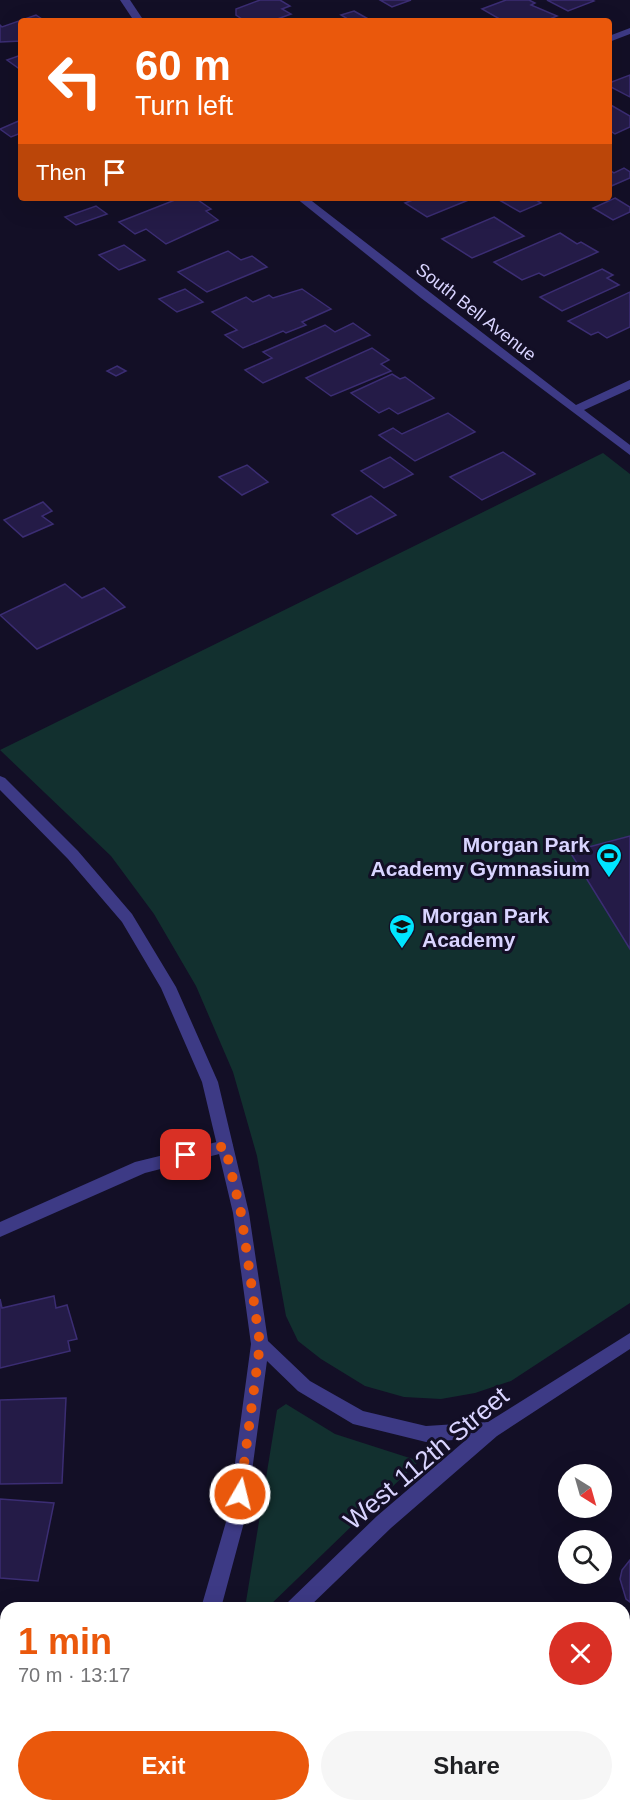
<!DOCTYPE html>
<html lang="en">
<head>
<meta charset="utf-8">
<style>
  :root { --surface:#fff; --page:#f6f6f6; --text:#202124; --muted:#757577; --accent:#ea580c }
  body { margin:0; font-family:Arial,sans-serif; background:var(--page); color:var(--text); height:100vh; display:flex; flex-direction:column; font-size:22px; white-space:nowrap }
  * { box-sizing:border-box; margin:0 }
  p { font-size:20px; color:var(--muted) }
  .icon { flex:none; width:33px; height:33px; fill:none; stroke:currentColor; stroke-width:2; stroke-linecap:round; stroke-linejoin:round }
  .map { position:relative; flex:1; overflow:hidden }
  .drawer { position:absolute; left:0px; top:1602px; width:630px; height:210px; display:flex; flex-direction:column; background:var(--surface); border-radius:18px 18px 0 0; box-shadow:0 6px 24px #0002 }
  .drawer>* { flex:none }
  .top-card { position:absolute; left:18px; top:18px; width:594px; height:183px; border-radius:6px; box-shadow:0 6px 24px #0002; background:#ea580c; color:#fff; overflow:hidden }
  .needle { width:39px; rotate:143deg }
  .controls { position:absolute; left:558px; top:1464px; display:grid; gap:12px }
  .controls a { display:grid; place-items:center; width:54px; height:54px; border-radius:50%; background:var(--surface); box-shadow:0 6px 24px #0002; font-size:30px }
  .pin { position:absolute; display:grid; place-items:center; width:51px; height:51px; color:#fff; margin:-26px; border-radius:12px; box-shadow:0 3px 9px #0006 }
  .me { position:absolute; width:66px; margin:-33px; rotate:8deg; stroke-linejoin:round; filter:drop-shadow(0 0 4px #0008) }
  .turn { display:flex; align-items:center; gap:21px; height:126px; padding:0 18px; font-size:27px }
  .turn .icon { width:78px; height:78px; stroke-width:2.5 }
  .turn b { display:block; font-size:42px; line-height:51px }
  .then { display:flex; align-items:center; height:57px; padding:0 18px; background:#0003; gap:12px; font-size:22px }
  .round { display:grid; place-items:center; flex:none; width:63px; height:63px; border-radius:32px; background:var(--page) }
  .summary { display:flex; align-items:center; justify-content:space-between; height:102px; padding:0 18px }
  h1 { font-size:36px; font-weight:600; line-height:45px; color:var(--accent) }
  .action { display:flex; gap:12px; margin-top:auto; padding:12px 18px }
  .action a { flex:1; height:69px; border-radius:36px; background:var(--accent); color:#fff; font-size:24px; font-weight:600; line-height:69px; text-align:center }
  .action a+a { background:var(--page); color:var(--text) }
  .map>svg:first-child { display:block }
</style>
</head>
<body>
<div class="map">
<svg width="630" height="1812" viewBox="0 0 630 1812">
  <rect width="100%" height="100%" fill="#130f26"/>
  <g fill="#12302f">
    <polygon points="603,453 630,474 630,1303 511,1381 475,1393 441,1399 404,1397 365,1386 321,1359 298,1341 286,1316 257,1156 233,1072 196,986 154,914 111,856 0,750"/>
    <polygon points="286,1404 335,1434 419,1461 267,1608 245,1608 277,1410"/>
  </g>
  <g fill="#241b47" stroke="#3b2d73" stroke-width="1.5">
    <polygon points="260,0 280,0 290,6 282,9 291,14 272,21 245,21 236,15 236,9"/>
    <polygon points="380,0 411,0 392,7"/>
    <polygon points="506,0 529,0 535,3 531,5 557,16 545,21 503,21 482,9"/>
    <polygon points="547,0 592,0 594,1 568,11"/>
    <polygon points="354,11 370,20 351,21 341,15"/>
    <polygon points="36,15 45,21 21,21 21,41 0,42 0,25 2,27"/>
    <polygon points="21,55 21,70 7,60"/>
    <polygon points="630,75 630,97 609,86 609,83"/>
    <polygon points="609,104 630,116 630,127 615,134 609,130"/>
    <polygon points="21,120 21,133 11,137 0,129"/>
    <polygon points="624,168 630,172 630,178 609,187 609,170 614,173"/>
    <polygon points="180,198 195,198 211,209 206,211 218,220 166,244 146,229 135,234 119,222"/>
    <polygon points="418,198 468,198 471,199 427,217 405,203"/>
    <polygon points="508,198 533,198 541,203 520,212 501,201"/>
    <polygon points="615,198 630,207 630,212 613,220 593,208"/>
    <polygon points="96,206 107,214 76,225 65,217"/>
    <polygon points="494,217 524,236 472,258 442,239"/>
    <polygon points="560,233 577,244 581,242 598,252 544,276 539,273 522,280 494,262"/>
    <polygon points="124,245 145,260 119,270 99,255"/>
    <polygon points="228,251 241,260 252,256 267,267 207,292 178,272"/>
    <polygon points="602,269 613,275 607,278 619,285 562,311 540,297"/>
    <polygon points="185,289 203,302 177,312 159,299"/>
    <polygon points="302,289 331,309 302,322 306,325 286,333 283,331 243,348 225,335 237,330 212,312 246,297 253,302 269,295 273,298"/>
    <polygon points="630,292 630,327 607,338 598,332 591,335 568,321"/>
    <polygon points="353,323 370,335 263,383 245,370 272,358 263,352 325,325 335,332"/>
    <polygon points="372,348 389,360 381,364 391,371 331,396 306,378"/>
    <polygon points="117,366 126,371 116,376 107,371"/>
    <polygon points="392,374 400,379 405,377 434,398 398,414 389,408 379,413 351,393"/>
    <polygon points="448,413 475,432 415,461 379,435 393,428 402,434"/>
    <polygon points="503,452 535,474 482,500 450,477"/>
    <polygon points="390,457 413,474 384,488 361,471"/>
    <polygon points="247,465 268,482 242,495 219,477"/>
    <polygon points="371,496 396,515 357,534 332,515"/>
    <polygon points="43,502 52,511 42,516 53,524 23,537 4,520"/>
    <polygon points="65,584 82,598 104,588 125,607 37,649 0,615"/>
    <polygon points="630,836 630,949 570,852"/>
    <polygon points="54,1296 56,1308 67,1305 77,1339 68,1341 70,1351 0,1368 0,1299 2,1308"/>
    <polygon points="66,1398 62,1483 0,1484 0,1400"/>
    <polygon points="0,1499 54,1503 38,1581 0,1578"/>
    <polygon points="630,1560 630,1602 626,1599 620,1579 622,1570"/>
    <polygon points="0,1626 6,1626 0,1666"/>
    <polygon points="630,1798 630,1812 614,1812 624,1806"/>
    <polygon points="362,1806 491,1806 484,1812 354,1812"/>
  </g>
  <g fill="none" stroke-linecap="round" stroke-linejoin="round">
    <polygon fill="#3d3a85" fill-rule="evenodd" points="225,1140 231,1141 233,1146 231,1151 145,1173 0,1237 0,1222 135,1162"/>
    <g fill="#3d3a85" fill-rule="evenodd">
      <polygon points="120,0 130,0 144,21 134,21"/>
      <polygon points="630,28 630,34 609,42 609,36"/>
      <polygon points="296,198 308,198 576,405 630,380 630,389 584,410 630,445 630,455 421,298"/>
      <polygon points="0,776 5,778 78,851 132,914 176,987 218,1082 249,1213 268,1341 310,1381 363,1411 426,1426 488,1422 630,1333 630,1349 497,1436 391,1528 308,1608 285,1608 288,1602 377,1516 467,1439 426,1442 353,1424 298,1391 267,1361 246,1515 221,1608 201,1608 228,1515 251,1344 233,1213 202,1082 161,988 122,922 68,859 0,790"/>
      <polygon points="128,1806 149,1806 147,1812 126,1812"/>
    </g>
  </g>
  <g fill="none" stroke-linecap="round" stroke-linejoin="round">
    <polyline stroke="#ea580c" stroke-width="10" stroke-dasharray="0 18" points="186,1155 225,1146 241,1213 260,1344 240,1494"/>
  </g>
  <defs>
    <symbol id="stadium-pin" viewBox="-11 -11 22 30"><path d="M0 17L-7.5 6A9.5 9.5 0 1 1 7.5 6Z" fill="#00e5ff" stroke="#130f26"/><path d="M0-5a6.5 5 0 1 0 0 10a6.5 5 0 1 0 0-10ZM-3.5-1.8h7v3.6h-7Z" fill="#111"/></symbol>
    <symbol id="school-pin" viewBox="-11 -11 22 30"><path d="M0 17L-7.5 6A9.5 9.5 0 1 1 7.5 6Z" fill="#00e5ff" stroke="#130f26"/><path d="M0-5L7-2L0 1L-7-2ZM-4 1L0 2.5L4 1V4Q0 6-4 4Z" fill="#111"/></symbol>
  </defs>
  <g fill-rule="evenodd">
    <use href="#stadium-pin" x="594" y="841" width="30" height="40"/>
    <use href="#school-pin" x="387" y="912" width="30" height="40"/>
  </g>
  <g text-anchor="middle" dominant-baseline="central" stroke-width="6" stroke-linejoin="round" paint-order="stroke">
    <g font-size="18" fill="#d9d4ff" stroke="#130f26">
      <text transform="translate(476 312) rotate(38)">South Bell Avenue</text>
    </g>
    <g font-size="21" font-weight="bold" fill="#d9d4ff" stroke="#130f26" text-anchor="end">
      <text x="590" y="844">Morgan Park<tspan x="590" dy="24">Academy Gymnasium</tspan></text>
      <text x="422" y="915" text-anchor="start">Morgan Park<tspan x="422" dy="24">Academy</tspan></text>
    </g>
    <g font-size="26" fill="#d9d4ff" stroke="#130f26">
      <text transform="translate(426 1458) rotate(-40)">West 112th Street</text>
    </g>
  </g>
</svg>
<div class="controls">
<a><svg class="needle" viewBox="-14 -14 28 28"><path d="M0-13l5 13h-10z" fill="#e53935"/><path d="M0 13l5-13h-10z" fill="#757577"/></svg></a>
<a><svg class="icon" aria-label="search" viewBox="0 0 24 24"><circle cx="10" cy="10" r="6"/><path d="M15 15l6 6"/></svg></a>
</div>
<div class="pin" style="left:186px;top:1155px;background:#d93025"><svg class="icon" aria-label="arrive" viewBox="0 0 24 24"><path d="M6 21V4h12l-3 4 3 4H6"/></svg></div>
<svg class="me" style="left:240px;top:1494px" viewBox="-20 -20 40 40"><circle r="17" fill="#ea580c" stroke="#fff" stroke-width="3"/><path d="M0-11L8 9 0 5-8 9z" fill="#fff"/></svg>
<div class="top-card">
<div class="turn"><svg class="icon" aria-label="left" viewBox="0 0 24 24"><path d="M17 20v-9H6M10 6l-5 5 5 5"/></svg><div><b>60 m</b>Turn left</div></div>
<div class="then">Then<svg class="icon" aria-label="arrive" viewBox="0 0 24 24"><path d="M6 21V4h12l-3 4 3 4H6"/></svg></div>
</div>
<section class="drawer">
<div class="summary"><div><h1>1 min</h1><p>70 m · 13:17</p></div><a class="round" style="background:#d93025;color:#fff"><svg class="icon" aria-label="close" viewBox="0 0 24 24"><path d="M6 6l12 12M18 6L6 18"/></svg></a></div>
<div class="action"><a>Exit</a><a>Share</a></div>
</section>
</div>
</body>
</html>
